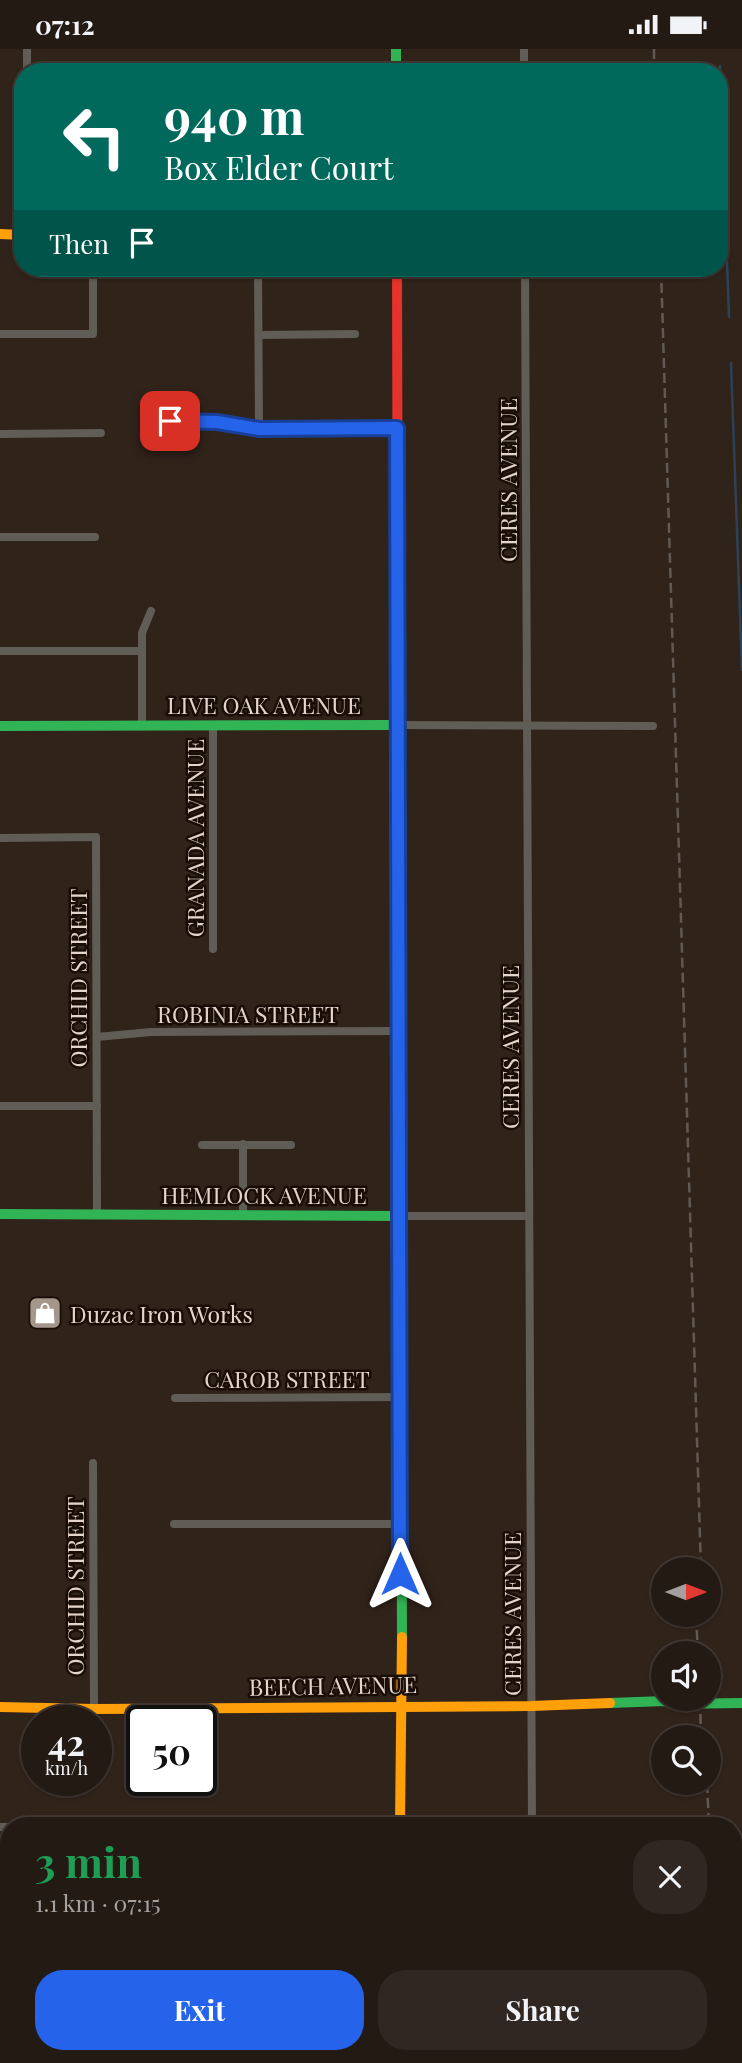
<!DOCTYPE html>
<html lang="en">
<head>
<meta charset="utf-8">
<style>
  :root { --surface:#241a14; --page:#302722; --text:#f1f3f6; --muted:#a3a1a0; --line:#413834; --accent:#2563eb }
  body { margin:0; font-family:"Playfair Display",serif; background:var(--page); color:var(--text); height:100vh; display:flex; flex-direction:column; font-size:26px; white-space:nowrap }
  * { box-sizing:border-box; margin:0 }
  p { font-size:23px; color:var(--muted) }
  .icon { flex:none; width:38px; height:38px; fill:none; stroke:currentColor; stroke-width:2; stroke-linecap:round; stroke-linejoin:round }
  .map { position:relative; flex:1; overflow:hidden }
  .drawer { position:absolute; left:0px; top:1768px; width:742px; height:247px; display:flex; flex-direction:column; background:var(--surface); border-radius:28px 28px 0 0; box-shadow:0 2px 5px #0004,0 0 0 2px var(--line) }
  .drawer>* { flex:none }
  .hud { position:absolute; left:14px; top:14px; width:714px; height:214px; border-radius:28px; box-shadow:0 2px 5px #0004,0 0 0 2px var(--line); background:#00695c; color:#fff; overflow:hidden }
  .needle { width:46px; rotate:90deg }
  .tools { position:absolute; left:651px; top:1508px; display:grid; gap:14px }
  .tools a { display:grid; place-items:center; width:70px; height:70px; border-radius:50%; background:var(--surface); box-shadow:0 2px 5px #0004,0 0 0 2px var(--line); font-size:35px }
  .speed { position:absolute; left:21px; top:1656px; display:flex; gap:14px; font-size:35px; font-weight:700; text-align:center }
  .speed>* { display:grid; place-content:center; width:91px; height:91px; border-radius:50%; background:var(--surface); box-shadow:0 2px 5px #0004,0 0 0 2px var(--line); line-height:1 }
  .speed small { font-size:18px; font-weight:400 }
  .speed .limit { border:4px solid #111; border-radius:10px; background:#fff; color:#111 }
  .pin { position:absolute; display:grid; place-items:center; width:60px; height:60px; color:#fff; margin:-30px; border-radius:14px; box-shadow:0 4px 10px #0006 }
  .me { position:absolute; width:77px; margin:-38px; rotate:0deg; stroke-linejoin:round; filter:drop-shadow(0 0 5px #0008) }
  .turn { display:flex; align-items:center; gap:24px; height:147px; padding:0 35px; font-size:32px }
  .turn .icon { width:91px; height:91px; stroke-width:2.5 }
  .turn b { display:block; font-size:49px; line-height:60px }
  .then { display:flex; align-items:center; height:66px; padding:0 35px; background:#0003; gap:14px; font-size:26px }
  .round { display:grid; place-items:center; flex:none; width:74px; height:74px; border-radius:28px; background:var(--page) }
  .summary { display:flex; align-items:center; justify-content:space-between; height:119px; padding:0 35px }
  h1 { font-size:42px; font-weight:700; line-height:52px; color:#1e9e55 }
  .button { display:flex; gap:14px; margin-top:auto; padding:14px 35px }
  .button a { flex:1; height:80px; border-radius:28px; background:var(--accent); color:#fff; font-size:28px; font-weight:700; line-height:80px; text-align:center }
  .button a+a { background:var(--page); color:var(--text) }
  .status { display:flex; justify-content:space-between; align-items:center; height:49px; padding:0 35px; background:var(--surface); direction:ltr }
  .status svg { height:19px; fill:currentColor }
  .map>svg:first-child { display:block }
</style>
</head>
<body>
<div class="status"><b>07:12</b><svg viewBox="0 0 49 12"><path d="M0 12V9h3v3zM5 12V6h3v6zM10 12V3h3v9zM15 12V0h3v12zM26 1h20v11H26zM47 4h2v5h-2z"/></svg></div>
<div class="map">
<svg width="742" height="2014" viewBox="0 0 742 2014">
  <rect width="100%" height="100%" fill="#30231a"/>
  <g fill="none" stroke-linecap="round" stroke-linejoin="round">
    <g stroke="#2c4258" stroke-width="2.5">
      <polyline points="720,17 729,268"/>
      <polyline points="731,314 742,621"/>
      <polyline points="740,2014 738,1915 742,1842"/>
    </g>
    <g stroke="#605c56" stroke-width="8">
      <polyline points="524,0 524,23"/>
      <polyline points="27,23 27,0"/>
      <polyline points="258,219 259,380"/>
      <polyline points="525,219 532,1776"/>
      <polyline points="0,285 93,285 93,219"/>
      <polyline points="259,286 355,285"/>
      <polyline points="170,372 217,373 259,380 396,379"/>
      <polyline points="0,385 101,384"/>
      <polyline points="0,488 95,488"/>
      <polyline points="0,602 142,602"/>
      <polyline points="142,676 142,584 151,562"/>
      <polyline points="398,676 653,677"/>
      <polyline points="213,677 213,900"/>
      <polyline points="0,789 96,788 97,1165"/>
      <polyline points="97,988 151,983 398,982"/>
      <polyline points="0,1057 97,1057"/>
      <polyline points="243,1095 243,1166"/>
      <polyline points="202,1096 291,1096"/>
      <polyline points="399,1167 529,1167"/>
      <polyline points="175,1349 400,1348"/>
      <polyline points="93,1414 94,1660"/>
      <polyline points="174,1475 400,1475"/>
      <polyline points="0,1778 9,1778"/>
      <polyline points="99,2006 99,2014"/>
      <polyline points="208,2006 210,2014"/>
      <polyline points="533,2006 533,2014"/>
      <polyline points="642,2006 642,2014"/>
    </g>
    <g stroke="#30b455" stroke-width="10">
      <polyline points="396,0 396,23"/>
      <polyline points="0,677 398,676"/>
      <polyline points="400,1092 402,1588"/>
      <polyline points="0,1165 399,1167"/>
      <polyline points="610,1654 665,1652 671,1655 742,1654"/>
    </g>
    <g stroke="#ff9f0a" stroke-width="10">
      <polyline points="0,185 23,186"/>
      <polyline points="398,637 400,1092"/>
      <polyline points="0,1658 94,1660 531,1657 610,1654"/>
      <polyline points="400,1776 402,1588"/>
    </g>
    <g stroke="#e5322d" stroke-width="10">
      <polyline points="397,219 398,637"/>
      <polyline points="398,2006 398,2014"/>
    </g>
    <g stroke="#615a54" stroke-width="2.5" stroke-dasharray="10 5" stroke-linecap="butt">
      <polyline points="654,0 654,23"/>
      <polyline points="661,219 701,1521"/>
      <polyline points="696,1566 698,1605"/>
      <polyline points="700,1650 701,1689"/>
      <polyline points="707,1734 709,1776"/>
      <polyline points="710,2006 710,2014"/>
    </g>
  </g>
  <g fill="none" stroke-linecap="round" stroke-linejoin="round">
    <defs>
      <polyline id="route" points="170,372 217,373 259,380 397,379 400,1525"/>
    </defs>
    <use href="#route" stroke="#184099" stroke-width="18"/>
    <use href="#route" stroke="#2563eb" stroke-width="12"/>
  </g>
  <defs>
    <symbol id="shop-square" viewBox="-11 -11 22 22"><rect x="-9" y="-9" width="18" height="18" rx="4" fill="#a5968c" stroke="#180e07"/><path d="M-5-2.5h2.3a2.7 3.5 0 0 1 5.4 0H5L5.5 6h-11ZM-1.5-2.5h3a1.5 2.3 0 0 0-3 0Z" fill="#fff"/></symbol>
  </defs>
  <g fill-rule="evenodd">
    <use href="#shop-square" x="26" y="1245" width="38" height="38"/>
  </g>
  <g text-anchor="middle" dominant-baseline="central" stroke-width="5" stroke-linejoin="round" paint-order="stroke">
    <g font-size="23" fill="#e4d4ca" stroke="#180e07">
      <text transform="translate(507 431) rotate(-90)">CERES AVENUE</text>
      <text x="264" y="655">LIVE OAK AVENUE</text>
      <text transform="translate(194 789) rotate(-90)">GRANADA AVENUE</text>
      <text transform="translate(77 929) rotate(-90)">ORCHID STREET</text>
      <text x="248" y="964">ROBINIA STREET</text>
      <text transform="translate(509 998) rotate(-90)">CERES AVENUE</text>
      <text x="264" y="1145">HEMLOCK AVENUE</text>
      <text x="287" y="1329">CAROB STREET</text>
      <text transform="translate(74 1537) rotate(-90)">ORCHID STREET</text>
      <text transform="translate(511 1565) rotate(-90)">CERES AVENUE</text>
      <text transform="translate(333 1636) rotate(-1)">BEECH AVENUE</text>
    </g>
    <g font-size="23" fill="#e4d4ca" stroke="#180e07" text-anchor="start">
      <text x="70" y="1264">Duzac Iron Works</text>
    </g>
  </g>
</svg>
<div class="tools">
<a><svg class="needle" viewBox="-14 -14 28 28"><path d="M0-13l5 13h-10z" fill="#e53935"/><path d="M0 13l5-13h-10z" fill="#a3a1a0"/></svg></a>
<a><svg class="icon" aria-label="sound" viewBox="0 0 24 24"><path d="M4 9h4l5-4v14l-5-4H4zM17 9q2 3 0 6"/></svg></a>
<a><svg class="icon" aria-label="search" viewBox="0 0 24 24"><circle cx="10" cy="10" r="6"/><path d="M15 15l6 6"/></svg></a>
</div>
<div class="speed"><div>42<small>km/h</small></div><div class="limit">50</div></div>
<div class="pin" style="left:170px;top:372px;background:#d93025"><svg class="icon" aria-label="arrive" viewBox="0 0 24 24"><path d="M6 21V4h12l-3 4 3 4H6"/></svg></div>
<svg class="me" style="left:400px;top:1525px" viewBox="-20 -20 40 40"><path d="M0-17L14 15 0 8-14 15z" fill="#2563eb" stroke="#fff" stroke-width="4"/></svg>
<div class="hud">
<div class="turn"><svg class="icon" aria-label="left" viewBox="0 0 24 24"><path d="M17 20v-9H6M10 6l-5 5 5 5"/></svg><div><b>940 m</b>Box Elder Court</div></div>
<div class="then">Then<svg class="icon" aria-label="arrive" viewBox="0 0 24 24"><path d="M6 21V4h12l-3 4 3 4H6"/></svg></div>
</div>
<section class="drawer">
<div class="summary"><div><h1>3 min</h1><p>1.1 km · 07:15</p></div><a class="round"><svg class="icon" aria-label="close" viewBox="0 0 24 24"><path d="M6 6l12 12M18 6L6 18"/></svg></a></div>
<div class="button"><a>Exit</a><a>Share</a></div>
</section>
</div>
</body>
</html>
